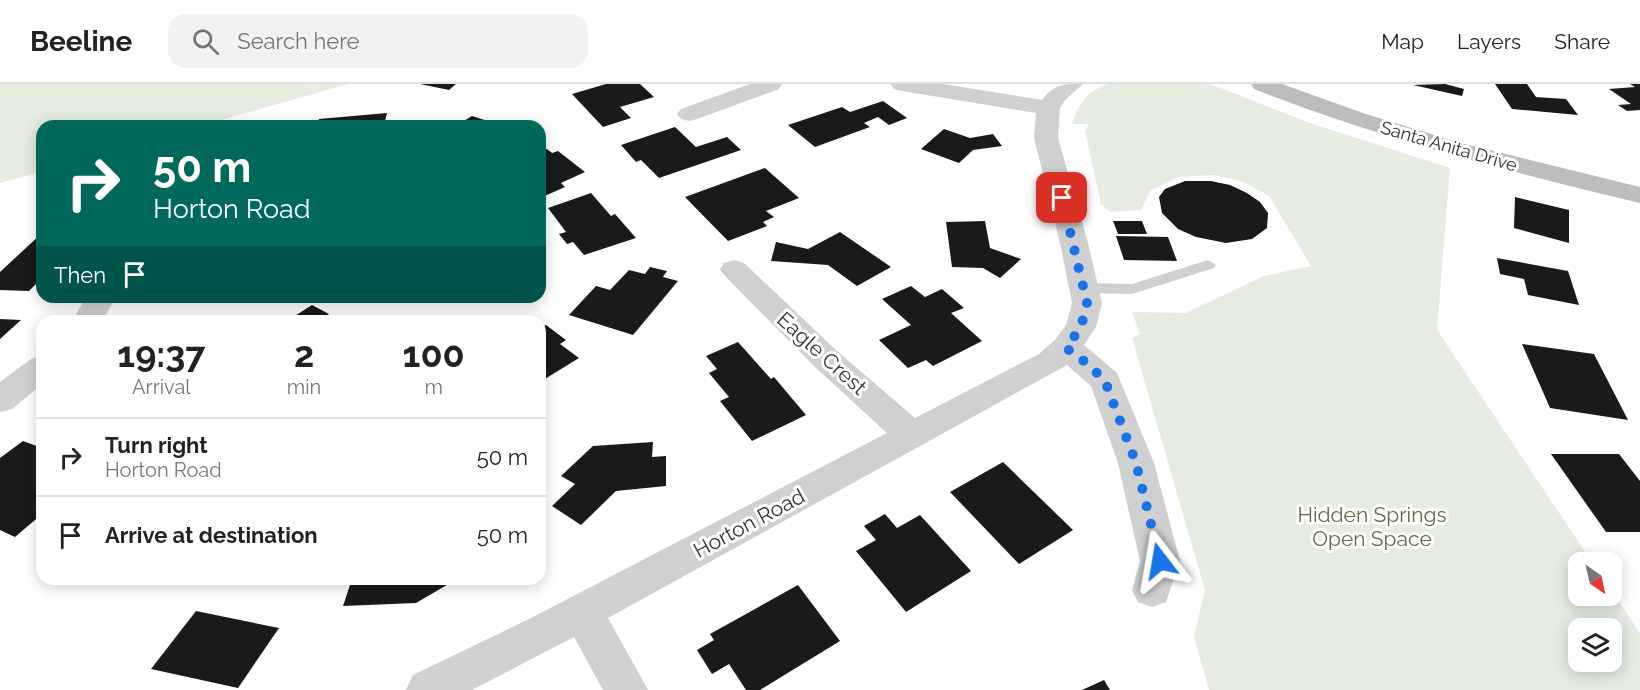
<!DOCTYPE html>
<html lang="en">
<head>
<meta charset="utf-8">
<style>
  :root { --surface:#fff; --page:#f2f2f2; --text:#222; --muted:#767676; --line:#e0e0e0 }
  body { margin:0; font-family:Raleway,sans-serif; background:var(--page); color:var(--text); height:100vh; display:flex; flex-direction:column; font-size:22px; white-space:nowrap }
  * { box-sizing:border-box; margin:0 }
  p { font-size:20px; color:var(--muted) }
  .icon { flex:none; width:33px; height:33px; fill:none; stroke:currentColor; stroke-width:2; stroke-linecap:round; stroke-linejoin:round }
  .map { position:relative; flex:1; overflow:hidden }
  .side { position:absolute; left:36px; top:231px; width:510px; height:270px; display:flex; flex-direction:column; background:var(--surface); border-radius:18px; box-shadow:0 3px 15px #0003 }
  .side>* { flex:none }
  .top-card { position:absolute; left:36px; top:36px; width:510px; height:183px; border-radius:18px; box-shadow:0 3px 15px #0003; background:#00695c; color:#fff; overflow:hidden }
  .needle { width:39px; rotate:146deg }
  .tools { position:absolute; left:1568px; top:468px; display:grid; gap:12px }
  .tools a { display:grid; place-items:center; width:54px; height:54px; border-radius:12px; background:var(--surface); box-shadow:0 3px 15px #0003; font-size:30px }
  .pin { position:absolute; display:grid; place-items:center; width:51px; height:51px; color:#fff; margin:-26px; border-radius:12px; box-shadow:0 3px 9px #0006 }
  .me { position:absolute; width:66px; margin:-33px; rotate:346deg; stroke-linejoin:round; filter:drop-shadow(0 0 4px #0008) }
  .turn { display:flex; align-items:center; gap:21px; height:126px; padding:0 18px; font-size:27px }
  .turn .icon { width:78px; height:78px; stroke-width:2.5 }
  .turn b { display:block; font-size:42px; line-height:51px }
  .then { display:flex; align-items:center; height:57px; padding:0 18px; background:#0003; gap:12px; font-size:22px }
  .eta { display:flex; justify-content:space-evenly; align-items:center; height:102px; text-align:center }
  .eta b { font-size:36px; font-weight:700; line-height:42px }
  ul { padding:0; list-style:none }
  li { display:flex; align-items:center; gap:18px; height:78px; padding:0 18px; border-top:2px solid var(--line) }
  li div { flex:1 }
  li b { display:block; font-size:22px }
  li em { font-style:normal }
  header { display:flex; align-items:center; gap:36px; box-sizing:border-box; height:84px; padding:0 30px; background:var(--surface); border-bottom:2px solid var(--line) }
  header strong { font-size:28px }
  nav { display:flex; gap:33px; margin-inline-start:auto; font-size:21px }
  .search { width:420px; height:54px; background:var(--page); display:flex; align-items:center; gap:15px; box-sizing:border-box; padding:0 21px; border-radius:18px; color:var(--muted); font-size:22px }
  .map>svg:first-child { display:block }
</style>
</head>
<body>
<header>
<strong>Beeline</strong>
<div class="search"><svg class="icon" aria-label="search" viewBox="0 0 24 24"><circle cx="10" cy="10" r="6"/><path d="M15 15l6 6"/></svg>Search here</div>
<nav><a>Map</a><a>Layers</a><a>Share</a></nav>
</header>
<div class="map">
<svg width="1640" height="606" viewBox="0 0 1640 606">
  <rect width="100%" height="100%" fill="#fff"/>
  <g fill="#e6ecdf" fill-rule="evenodd">
    <polygon points="0,0 348,0 200,42 42,42 42,87 0,99"/>
    <path d="M1108,0H1210L1310,39L1450,84L1437,246L1592,478H1578V512H1611V506L1640,549V606H1209L1194,553L1205,506L1132,254L1140,250L1132,228L1186,229L1264,192L1311,182L1269,112L1244,98L1214,91L1179,93L1150,107L1141,126L1111,128L1101,121L1085,47L1089,40H1072C1079,18 1087,8 1108,0ZM1578,544H1611V578H1578Z"/>
  </g>
  <g fill="#1a1a1a">
    <polygon points="420,0 456,0 449,6"/>
    <polygon points="606,0 640,0 654,13 620,23 631,34 603,43 572,10"/>
    <polygon points="1445,0 1464,5 1462,12 1413,1"/>
    <polygon points="1495,0 1527,0 1536,13 1566,15 1578,31 1512,25"/>
    <polygon points="1630,0 1640,0 1640,26 1627,27 1618,21 1631,20 1609,5 1635,3"/>
    <polygon points="883,17 907,34 889,41 878,33 864,39 870,43 815,63 788,41 842,23 850,28"/>
    <polygon points="387,29 385,37 397,36 395,42 316,42 319,35"/>
    <polygon points="472,32 503,42 456,42"/>
    <polygon points="675,43 696,63 727,53 741,66 659,94 641,76 636,78 621,61"/>
    <polygon points="944,45 970,54 993,50 1002,62 973,66 959,79 921,65"/>
    <polygon points="547,65 552,69 558,67 585,88 561,99 565,103 540,114 540,67"/>
    <polygon points="765,84 799,114 766,127 774,133 763,138 767,142 728,157 685,113"/>
    <polygon points="1185,97 1211,97 1230,101 1247,109 1260,118 1268,129 1267,144 1252,155 1226,159 1196,153 1178,145 1162,129 1159,113 1165,105"/>
    <polygon points="591,109 611,132 615,130 636,154 584,171 573,158 567,160 559,150 566,148 548,124"/>
    <polygon points="1515,113 1569,126 1569,159 1514,144"/>
    <polygon points="985,137 990,164 1021,175 1000,194 983,184 952,183 946,138"/>
    <polygon points="1113,137 1142,137 1147,150 1118,150"/>
    <polygon points="840,148 891,183 857,202 828,181 771,177 776,158 808,165"/>
    <polygon points="42,149 42,194 29,207 0,206 0,188"/>
    <polygon points="1116,152 1168,153 1177,177 1124,176"/>
    <polygon points="1497,174 1568,187 1579,221 1528,211 1524,195 1500,190"/>
    <polygon points="650,183 667,187 663,193 678,197 633,251 569,231 596,202 610,206 629,186 645,190"/>
    <polygon points="911,202 925,213 942,205 964,224 951,229 982,257 933,282 926,276 908,284 879,256 911,241 882,215"/>
    <polygon points="312,221 329,230 322,235 326,237 287,237"/>
    <polygon points="0,235 21,236 0,255"/>
    <polygon points="546,241 566,256 560,260 579,274 540,298 540,244"/>
    <polygon points="738,258 771,295 774,293 806,331 752,357 720,317 729,313 709,289 717,285 706,272"/>
    <polygon points="1522,260 1594,270 1628,336 1550,324"/>
    <polygon points="23,357 42,364 42,430 15,453 0,446 0,374"/>
    <polygon points="653,358 652,373 666,372 666,402 616,407 581,441 552,422 575,400 561,392 593,362"/>
    <polygon points="1551,370 1619,370 1640,397 1640,448 1606,448"/>
    <polygon points="1003,378 1073,446 1019,480 950,408"/>
    <polygon points="885,430 897,444 920,431 971,487 906,528 856,467 876,456 864,442"/>
    <polygon points="352,495 457,495 416,519 343,522"/>
    <polygon points="798,501 840,557 760,606 746,606 729,580 712,590 697,566 714,556 710,550"/>
    <polygon points="196,527 279,544 238,604 151,585"/>
    <polygon points="1104,596 1110,606 1082,606"/>
  </g>
  <g fill="none" stroke-linecap="round" stroke-linejoin="round">
    <polygon fill="#d0d0d0" fill-rule="evenodd" points="1208,176 1216,181 1214,184 1132,210 1085,209 1079,208 1077,204 1079,200 1085,199 1132,200"/>
    <g fill="#d0d0d0" fill-rule="evenodd">
      <polygon points="750,0 782,0 779,5 697,35 689,37 681,35 677,30 681,25"/>
      <path d="M891,0H943L1042,16C1055,0 1062,0 1083,0L1065,16L1060,24L1058,54L1088,159L1102,219L1096,243L1084,261L1117,289L1154,379L1180,477L1166,518L1152,523L1138,518L1132,506L1140,477L1118,379L1091,302L1067,281L608,534L648,606H603L574,553L472,606H406L413,591L531,534L887,349L815,283L724,191L720,185L724,179L734,176L744,179L837,267L915,334L1039,270L1055,256L1066,241L1072,219L1060,159L1034,54L1036,29L902,7L894,5Z"/>
      <polygon points="86,213 116,213 102,237 72,237"/>
      <polygon points="42,272 42,300 12,325 0,328 0,298 31,275"/>
    </g>
    <path fill="#bdbdbd" fill-rule="evenodd" d="M1251,0H1282L1363,29L1457,58L1640,103V119C1509,88 1380,54 1254,5Z"/>
  </g>
  <g fill="none" stroke-linecap="round" stroke-linejoin="round">
    <polyline stroke="#1a73e8" stroke-width="10" stroke-dasharray="0 18" points="1062,114 1087,219 1081,243 1066,264 1088,280 1105,297 1136,379 1160,477"/>
  </g>
  <g text-anchor="middle" dominant-baseline="central" stroke-width="6" stroke-linejoin="round" paint-order="stroke">
    <g font-size="18" fill="#333" stroke="#fff">
      <text transform="translate(1449 62) rotate(16)">Santa Anita Drive</text>
    </g>
    <g font-size="21" fill="#333" stroke="#fff">
      <text transform="translate(822 269) rotate(42)">Eagle Crest</text>
      <text transform="translate(749 439) rotate(-28)">Horton Road</text>
    </g>
    <g font-size="21" fill="#56703f" stroke="#fff">
      <text x="1372" y="430">Hidden Springs<tspan x="1372" dy="24">Open Space</tspan></text>
    </g>
  </g>
</svg>
<div class="tools">
<a><svg class="needle" viewBox="-14 -14 28 28"><path d="M0-13l5 13h-10z" fill="#e53935"/><path d="M0 13l5-13h-10z" fill="#767676"/></svg></a>
<a><svg class="icon" aria-label="layers" viewBox="0 0 24 24"><path d="M12 4l9 5-9 5-9-5zM3 14l9 5 9-5"/></svg></a>
</div>
<div class="pin" style="left:1062px;top:114px;background:#d93025"><svg class="icon" aria-label="arrive" viewBox="0 0 24 24"><path d="M6 21V4h12l-3 4 3 4H6"/></svg></div>
<svg class="me" style="left:1160px;top:477px" viewBox="-20 -20 40 40"><path d="M0-17L14 15 0 8-14 15z" fill="#1a73e8" stroke="#fff" stroke-width="4"/></svg>
<div class="top-card">
<div class="turn"><svg class="icon" aria-label="right" viewBox="0 0 24 24"><path d="M7 20v-9h11M14 6l5 5-5 5"/></svg><div><b>50 m</b>Horton Road</div></div>
<div class="then">Then<svg class="icon" aria-label="arrive" viewBox="0 0 24 24"><path d="M6 21V4h12l-3 4 3 4H6"/></svg></div>
</div>
<section class="side">
<div class="eta">
<div><b>19:37</b><p>Arrival</p></div>
<div><b>2</b><p>min</p></div>
<div><b>100</b><p>m</p></div>
</div>
<ul>
<li><svg class="icon" aria-label="right" viewBox="0 0 24 24"><path d="M7 20v-9h11M14 6l5 5-5 5"/></svg><div><b>Turn right</b><p>Horton Road</p></div><em>50 m</em></li>
<li><svg class="icon" aria-label="arrive" viewBox="0 0 24 24"><path d="M6 21V4h12l-3 4 3 4H6"/></svg><div><b>Arrive at destination</b></div><em>50 m</em></li>
</ul>
</section>
</div>
</body>
</html>
